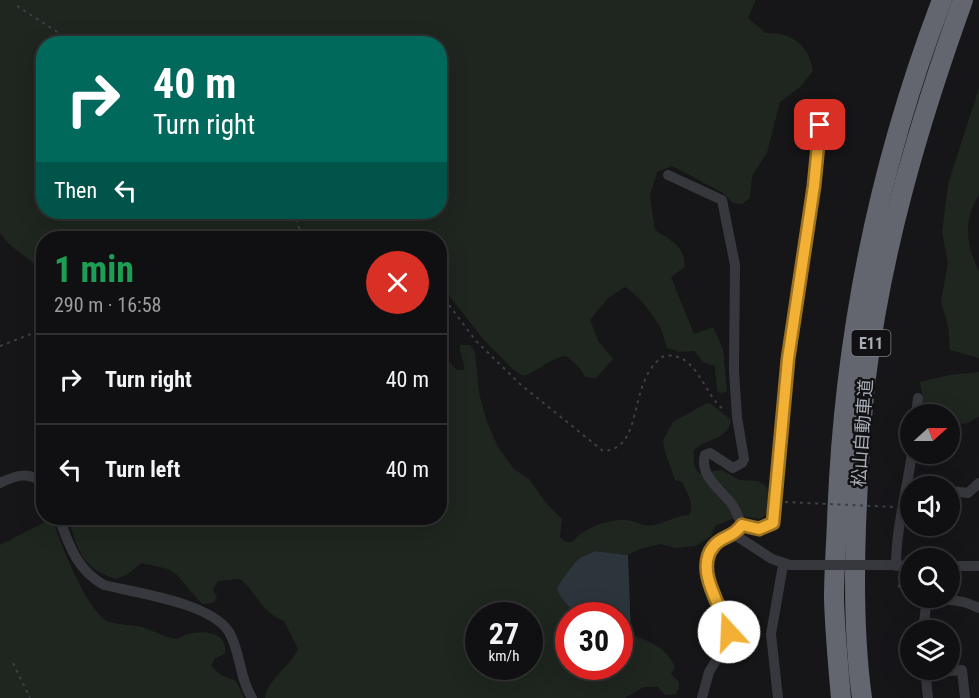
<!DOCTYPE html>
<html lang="en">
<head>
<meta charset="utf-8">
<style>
  :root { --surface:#101012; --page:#1e1e20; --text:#f1f3f6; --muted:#9c9d9f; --line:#303032 }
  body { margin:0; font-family:"Roboto Condensed","Noto Sans JP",sans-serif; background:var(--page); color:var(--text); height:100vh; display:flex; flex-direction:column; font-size:22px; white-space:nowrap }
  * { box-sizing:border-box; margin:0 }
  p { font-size:20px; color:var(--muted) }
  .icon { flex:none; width:33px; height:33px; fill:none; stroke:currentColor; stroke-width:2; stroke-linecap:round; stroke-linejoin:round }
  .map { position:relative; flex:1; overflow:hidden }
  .drawer { position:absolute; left:36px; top:231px; width:411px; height:294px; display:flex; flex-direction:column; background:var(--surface); border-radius:24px; box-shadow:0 6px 24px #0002,0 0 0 2px var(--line) }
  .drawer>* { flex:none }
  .hud { position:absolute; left:36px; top:36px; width:411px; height:183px; border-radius:24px; box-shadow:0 6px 24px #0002,0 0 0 2px var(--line); background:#00695c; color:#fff; overflow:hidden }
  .needle { width:39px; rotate:69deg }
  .controls { position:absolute; left:900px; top:404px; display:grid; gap:12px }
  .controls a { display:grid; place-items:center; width:60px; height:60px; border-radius:50%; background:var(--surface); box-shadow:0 6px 24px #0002,0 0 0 2px var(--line); font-size:30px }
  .speed { position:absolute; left:465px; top:602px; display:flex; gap:12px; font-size:30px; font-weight:700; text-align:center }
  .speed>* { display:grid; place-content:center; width:78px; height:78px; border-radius:50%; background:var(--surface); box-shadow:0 6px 24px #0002,0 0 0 2px var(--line); line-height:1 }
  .speed small { font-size:15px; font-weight:400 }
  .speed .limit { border:9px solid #d22; background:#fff; color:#111 }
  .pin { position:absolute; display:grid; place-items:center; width:51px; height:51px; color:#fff; margin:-26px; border-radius:12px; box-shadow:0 3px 9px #0006 }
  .me { position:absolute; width:66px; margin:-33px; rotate:340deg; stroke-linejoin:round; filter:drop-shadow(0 0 4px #0008) }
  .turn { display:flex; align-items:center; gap:21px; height:126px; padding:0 18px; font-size:27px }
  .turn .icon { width:78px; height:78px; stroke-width:2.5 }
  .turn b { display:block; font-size:42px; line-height:51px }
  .then { display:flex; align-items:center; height:57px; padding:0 18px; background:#0003; gap:12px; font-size:22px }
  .round { display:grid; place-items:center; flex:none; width:63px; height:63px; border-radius:32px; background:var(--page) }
  .headline { display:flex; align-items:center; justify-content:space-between; height:102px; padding:0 18px }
  h1 { font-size:36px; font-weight:700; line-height:45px; color:#1e9e55 }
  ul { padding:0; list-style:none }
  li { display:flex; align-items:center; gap:18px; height:90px; padding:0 18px; border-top:2px solid var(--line) }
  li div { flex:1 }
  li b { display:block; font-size:22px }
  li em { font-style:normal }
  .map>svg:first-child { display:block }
</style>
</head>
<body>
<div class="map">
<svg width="979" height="698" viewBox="0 0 979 698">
  <rect width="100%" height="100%" fill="#161618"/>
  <g fill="#1e261f" fill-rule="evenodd">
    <path d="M0,0H756L748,18L766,33C792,32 809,45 813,71L800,87L780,102L767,153L752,176L750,198L742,204L733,203L723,193L672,166L657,172L650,196L655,230C673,242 684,245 685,267L671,277L694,334L713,327L723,349L727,391L722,393L717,391L715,366L703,362L694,351L680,352L667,348C664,342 664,335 661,329C652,313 640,297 625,287L608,298L590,320L599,342L613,359L596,378L585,377L580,368L566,356C549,358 540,371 523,376L514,370L483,339L440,284V238H44L43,273C30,257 11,250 0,233ZM44,44H440V212H44Z"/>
    <path d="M979,88V195C963,218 966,247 979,271V358L950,350L948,326L941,301L948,263L942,232L948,184Z"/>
    <path d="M460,345H470L475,352L479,393L487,422L498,447L514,469L529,479L546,503L562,519L560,537L565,542H572C584,528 607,519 626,520C635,521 645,527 654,525C667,522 676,516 689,515C695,504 687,493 682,482L675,480L665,452L663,440L673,422L705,404L710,403L731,420C728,441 706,438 694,450V466L699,473L722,470L739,480L758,481L766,486L770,496L769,512L760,519L746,517L732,519L715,526L711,536L696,546L676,548L661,544L640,549L628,555L594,551L579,558L557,588C560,600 569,604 574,615H568V666H620V631C640,638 666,644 675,667L671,674L679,682V689L675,694L665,695L658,687H644L625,698H265C268,678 290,667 298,649L284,621C259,610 259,595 240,579L218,581L213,590L217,597L213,603L202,604L176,574L168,569L141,563L128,574L116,579C81,568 78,550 68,518H440V352L457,370H464C465,361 459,355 460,345ZM478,615H530V666H478Z"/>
    <path d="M979,372V416C968,425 962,425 950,422V414H925L920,382L949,375Z"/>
    <path d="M49,520L54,523C61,544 88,615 110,622C120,625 132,625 142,627C154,631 164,637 177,639C192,629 229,627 225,654L215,658L211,666L221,675L236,681L244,698H0V545Z"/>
  </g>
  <path fill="#2c353c" d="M594,551L628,555L631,634L620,631V615H574C569,604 560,600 557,588C561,581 575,561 581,557C585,555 589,554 594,551Z"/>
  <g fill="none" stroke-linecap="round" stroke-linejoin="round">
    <g stroke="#3d3f44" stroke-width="2" stroke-dasharray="3 4.5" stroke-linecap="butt">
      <polyline points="17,6 76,44"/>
      <polyline points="293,212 303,238"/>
      <path d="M440,293L476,341L520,384L603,451C646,449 626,380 664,356C697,351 703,394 724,410"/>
      <polyline points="0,346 31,334 44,336"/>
      <polyline points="899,577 899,589 910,588"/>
      <polyline points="13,663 30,698"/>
    </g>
    <g stroke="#37383d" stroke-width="10">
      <path d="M668,175L722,200L735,265L734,371L737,417L744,459L742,463L733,468L710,453L705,455C699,475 720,489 731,503C736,509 738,518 742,525"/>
      <polyline points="916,414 918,398"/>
      <path d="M0,483C16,475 30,471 44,484"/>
      <polyline points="950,491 968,493 979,483"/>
      <path d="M59,518C69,545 77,570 104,585C137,593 211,603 229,632C241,652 239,678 252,698"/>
      <polyline points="742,525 759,529 773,523 788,359 814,186 822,105"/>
      <polyline points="893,565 910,566"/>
      <path d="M896,566C896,527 907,491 912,453"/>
      <polyline points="950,566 979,566"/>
      <path d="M923,630L926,606C943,596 962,600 979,608"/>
      <polyline points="925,669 928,698"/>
      <polyline points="925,673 962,670 965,698"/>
      <path d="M702,698L709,672L727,642L729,632C722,602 681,546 735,535L772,559L790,565"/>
      <polyline points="778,698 771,634 783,565"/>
    </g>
    <g stroke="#63666e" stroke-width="20">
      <path d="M841,698C838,665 835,632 834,599C834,573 836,547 837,522C843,343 878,167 942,0"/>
      <path d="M862,698C854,641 854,584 856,526C858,476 860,426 866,377C882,248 919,122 963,0"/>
    </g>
    <polyline stroke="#3d3f44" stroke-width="2" stroke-dasharray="3 4.5" stroke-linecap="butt" points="785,502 895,507"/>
    <polyline stroke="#37383d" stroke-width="10" points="790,565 893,565"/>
  </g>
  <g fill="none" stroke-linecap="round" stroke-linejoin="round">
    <defs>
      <path id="route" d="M729,632C723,608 694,571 713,547C722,535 732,539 742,525L759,529L773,523L788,359L814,186L820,125"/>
    </defs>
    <use href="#route" stroke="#9d7322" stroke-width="15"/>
    <use href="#route" stroke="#f2b134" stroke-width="10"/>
  </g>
  <g text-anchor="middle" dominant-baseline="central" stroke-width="5" stroke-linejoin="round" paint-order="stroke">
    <rect fill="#111113" stroke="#7b7e86" stroke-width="1.5" x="851.5" y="330" width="39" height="26" rx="4.5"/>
    <g font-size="16" font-weight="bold" fill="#a8adb8">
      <text x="871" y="343">E11</text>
    </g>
    <g font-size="18" fill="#a8adb8" stroke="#111113">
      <text transform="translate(862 433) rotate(-86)">松山自動車道</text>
    </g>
  </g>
</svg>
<div class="controls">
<a><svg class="needle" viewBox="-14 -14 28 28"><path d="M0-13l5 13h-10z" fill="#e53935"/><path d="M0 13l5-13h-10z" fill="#9c9d9f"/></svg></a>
<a><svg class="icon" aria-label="sound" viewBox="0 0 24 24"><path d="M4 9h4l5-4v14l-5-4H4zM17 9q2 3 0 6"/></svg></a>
<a><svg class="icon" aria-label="search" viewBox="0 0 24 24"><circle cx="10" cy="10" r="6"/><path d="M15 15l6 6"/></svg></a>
<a><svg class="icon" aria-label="layers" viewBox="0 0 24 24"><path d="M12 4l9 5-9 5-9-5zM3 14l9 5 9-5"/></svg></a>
</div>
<div class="speed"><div>27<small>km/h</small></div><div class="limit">30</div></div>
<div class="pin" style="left:820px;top:125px;background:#d93025"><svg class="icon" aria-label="arrive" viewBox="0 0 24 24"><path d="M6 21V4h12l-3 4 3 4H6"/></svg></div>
<svg class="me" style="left:729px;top:632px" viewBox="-20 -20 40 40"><circle r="19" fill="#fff"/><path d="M0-13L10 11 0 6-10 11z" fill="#f2b134"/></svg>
<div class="hud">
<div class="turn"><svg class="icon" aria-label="right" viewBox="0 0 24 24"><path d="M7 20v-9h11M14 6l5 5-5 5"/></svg><div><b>40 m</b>Turn right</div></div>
<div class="then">Then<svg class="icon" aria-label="left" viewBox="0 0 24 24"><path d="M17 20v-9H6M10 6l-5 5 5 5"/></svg></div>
</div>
<section class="drawer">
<div class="headline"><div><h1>1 min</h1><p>290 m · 16:58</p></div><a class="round" style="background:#d93025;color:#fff"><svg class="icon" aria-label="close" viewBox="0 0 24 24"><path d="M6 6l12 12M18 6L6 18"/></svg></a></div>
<ul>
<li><svg class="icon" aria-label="right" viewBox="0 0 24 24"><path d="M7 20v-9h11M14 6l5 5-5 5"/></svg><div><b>Turn right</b></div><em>40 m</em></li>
<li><svg class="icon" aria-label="left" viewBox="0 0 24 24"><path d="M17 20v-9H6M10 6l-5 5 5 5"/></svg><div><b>Turn left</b></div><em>40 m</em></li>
</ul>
</section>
</div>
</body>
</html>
